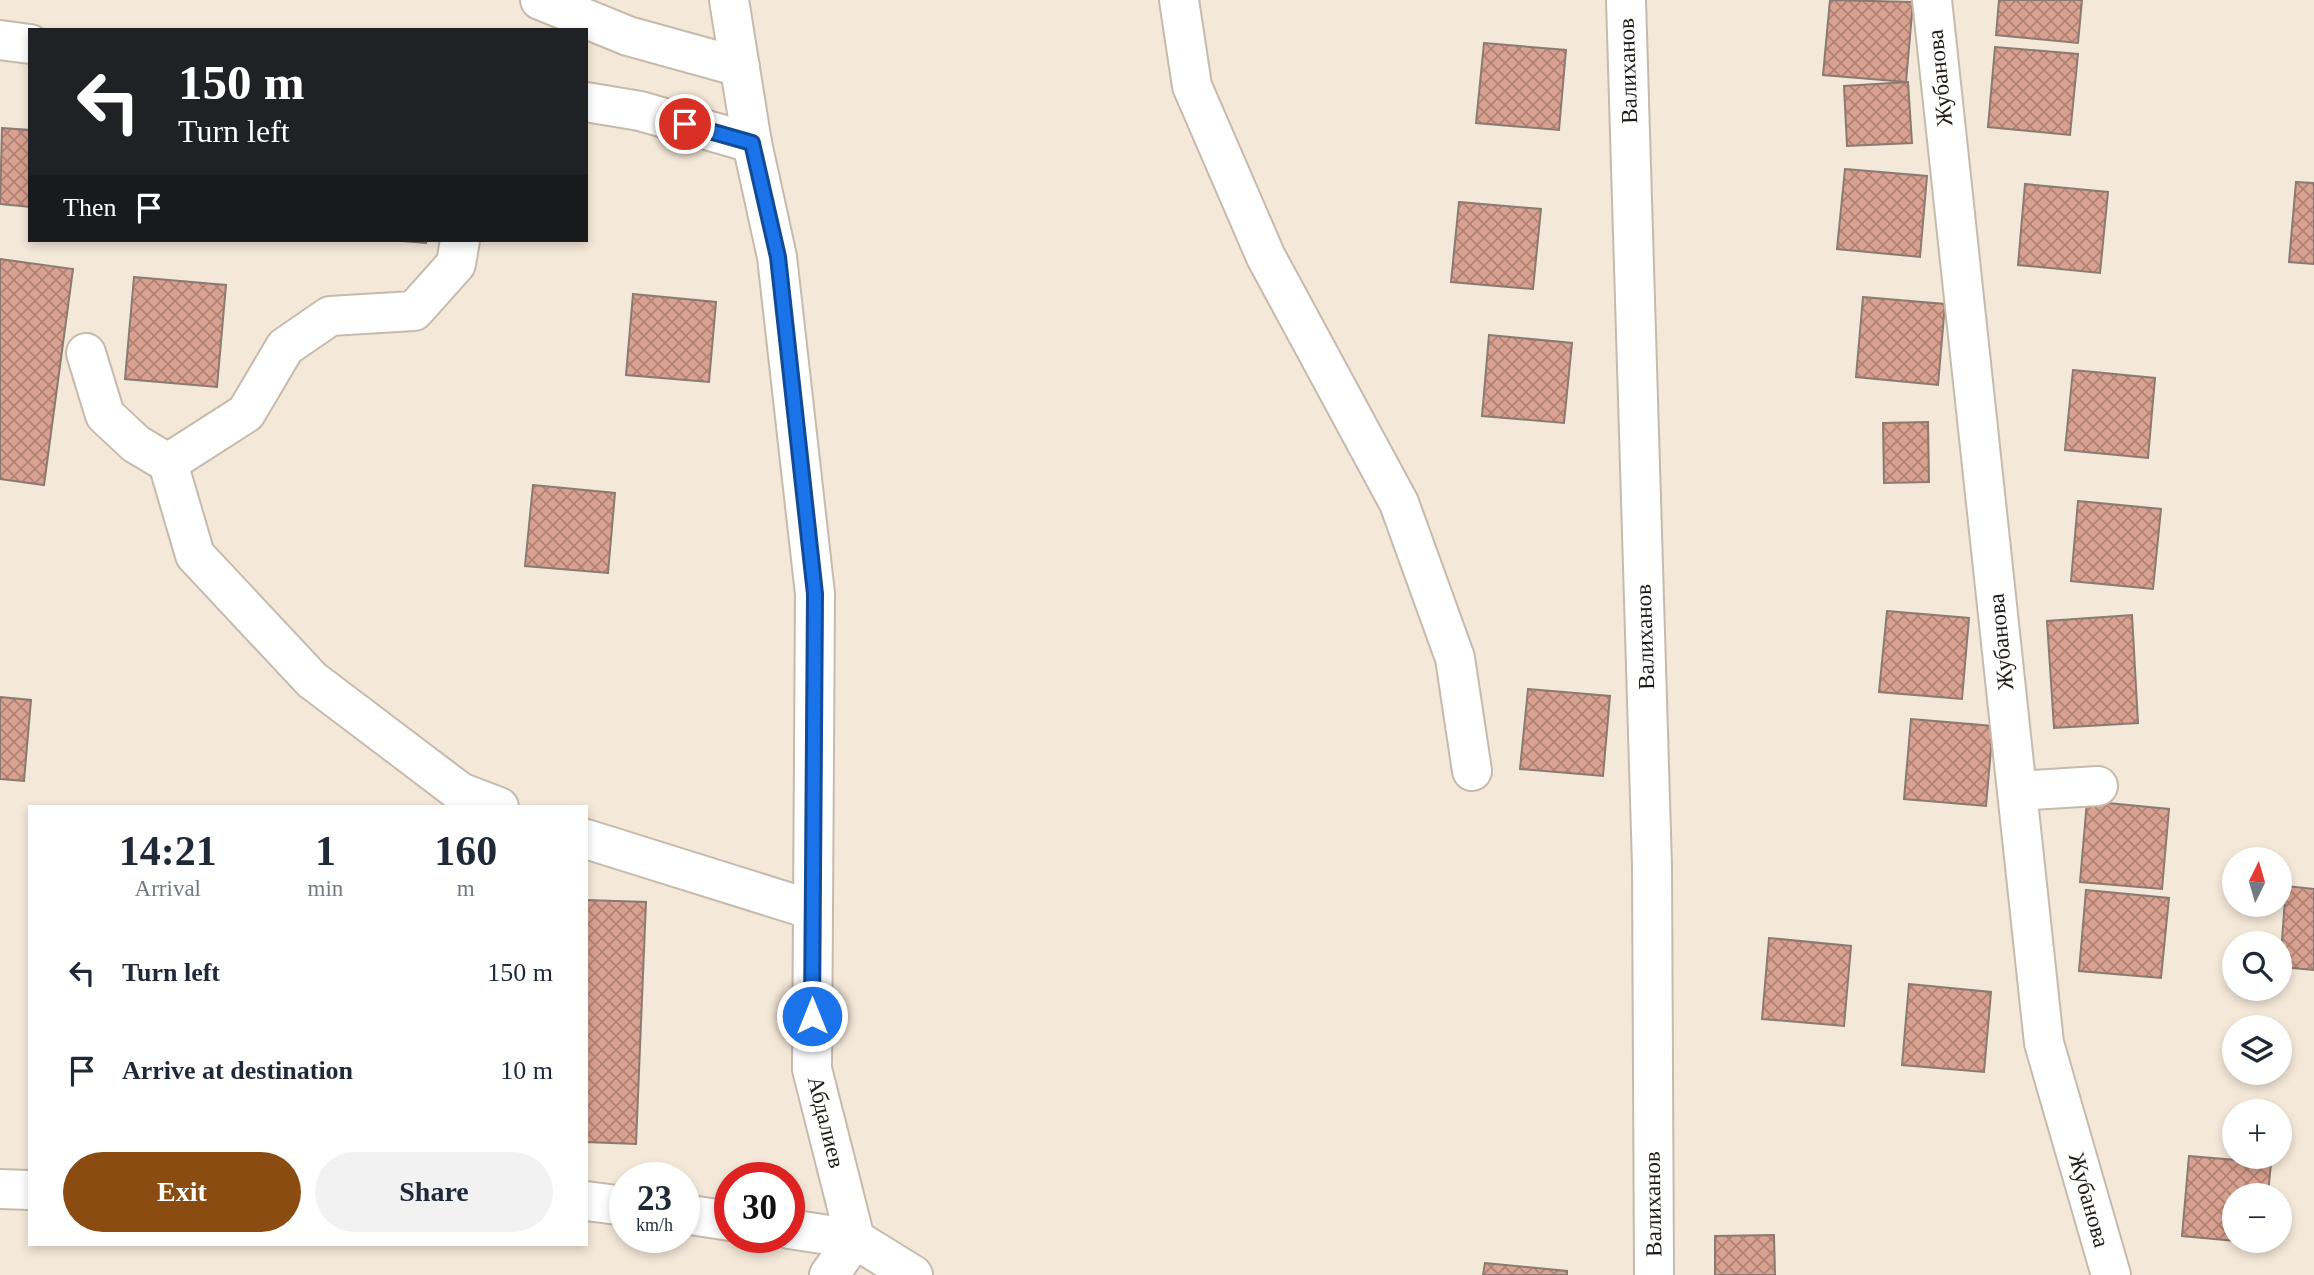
<!DOCTYPE html>
<html lang="en">
<head>
<meta charset="utf-8">
<style>
  :root { --surface:#fff; --page:#f2f2f3; --text:#1f2937; --muted:#747a83; --accent:#8a4c10 }
  body { margin:0; font-family:Georgia,serif; background:var(--page); color:var(--text); height:100vh; display:flex; flex-direction:column; font-size:26px; white-space:nowrap }
  * { box-sizing:border-box; margin:0 }
  p { font-size:23px; color:var(--muted) }
  .icon { flex:none; width:38px; height:38px; fill:none; stroke:currentColor; stroke-width:2; stroke-linecap:round; stroke-linejoin:round }
  .map { position:relative; flex:1; overflow:hidden }
  .sheet { position:absolute; left:28px; top:805px; width:560px; height:441px; display:flex; flex-direction:column; background:var(--surface); border-radius:0px; box-shadow:0 4px 10px #0003 }
  .sheet>* { flex:none }
  .top-card { position:absolute; left:28px; top:28px; width:560px; height:214px; border-radius:0px; box-shadow:0 4px 10px #0003; background:#202124; color:#fff; overflow:hidden }
  .needle { width:46px; rotate:5deg }
  .fabs { position:absolute; left:2222px; top:847px; display:grid; gap:14px }
  .fabs a { display:grid; place-items:center; width:70px; height:70px; border-radius:50%; background:var(--surface); box-shadow:0 4px 10px #0003; font-size:35px }
  .speed { position:absolute; left:609px; top:1162px; display:flex; gap:14px; font-size:35px; font-weight:700; text-align:center }
  .speed>* { display:grid; place-content:center; width:91px; height:91px; border-radius:50%; background:var(--surface); box-shadow:0 4px 10px #0003; line-height:1 }
  .speed small { font-size:18px; font-weight:400 }
  .speed .limit { border:10px solid #d22; background:#fff; color:#111 }
  .pin { position:absolute; display:grid; place-items:center; width:60px; height:60px; color:#fff; margin:-30px; border:4px solid #fff; border-radius:50%; box-shadow:0 2px 7px #0007 }
  .me { position:absolute; width:77px; margin:-38px; rotate:0deg; stroke-linejoin:round; filter:drop-shadow(0 0 5px #0008) }
  .turn { display:flex; align-items:center; gap:24px; height:147px; padding:0 35px; font-size:32px }
  .turn .icon { width:91px; height:91px; stroke-width:2.5 }
  .turn b { display:block; font-size:49px; line-height:60px }
  .then { display:flex; align-items:center; height:66px; padding:0 35px; background:#0003; gap:14px; font-size:26px }
  .eta { display:flex; justify-content:space-evenly; align-items:center; height:119px; text-align:center }
  .eta b { font-size:42px; font-weight:700; line-height:49px }
  .primary-button { display:flex; gap:14px; margin-top:auto; padding:14px 35px }
  .primary-button a { flex:1; height:80px; border-radius:42px; background:var(--accent); color:#fff; font-size:28px; font-weight:700; line-height:80px; text-align:center }
  .primary-button a+a { background:var(--page); color:var(--text) }
  ul { padding:0; list-style:none }
  li { display:flex; align-items:center; gap:21px; height:98px; padding:0 35px }
  li div { flex:1 }
  li b { display:block; font-size:26px }
  li em { font-style:normal }
  .map>svg:first-child { display:block }
</style>
</head>
<body>
<div class="map">
<svg width="2314" height="1275" viewBox="0 0 2314 1275">
  <defs>
    <pattern id="building-cross-hatch" width="8" height="8" patternUnits="userSpaceOnUse" patternTransform="scale(1.75)"><rect width="8" height="8" fill="#d9a18f"/><path d="M0 0l8 8M0 8l8-8" fill="none" stroke="#af8274"/></pattern>
  </defs>
  <rect width="100%" height="100%" fill="#f4e8d8"/>
  <g fill="url(#building-cross-hatch)" stroke="#8b7973" stroke-width="2">
    <polygon points="1830,0 1913,2 1906,82 1823,75"/>
    <polygon points="1999,0 2082,0 2078,43 1996,35"/>
    <polygon points="1484,43 1566,50 1559,130 1476,123"/>
    <polygon points="1995,47 2078,54 2070,135 1988,127"/>
    <polygon points="1908,82 1912,143 1847,146 1844,86"/>
    <polygon points="2,128 30,130 30,207 0,204"/>
    <polygon points="1845,169 1927,176 1920,257 1837,249"/>
    <polygon points="2296,182 2314,183 2314,264 2289,262"/>
    <polygon points="2025,184 2108,192 2100,273 2018,265"/>
    <polygon points="1459,202 1541,209 1533,289 1451,282"/>
    <polygon points="390,240 426,240 426,243"/>
    <polygon points="0,259 73,269 44,485 0,479"/>
    <polygon points="134,277 226,285 217,387 125,379"/>
    <polygon points="633,294 716,302 709,382 626,375"/>
    <polygon points="1863,297 1945,304 1938,385 1856,377"/>
    <polygon points="1489,335 1572,343 1564,423 1482,416"/>
    <polygon points="2073,370 2155,378 2148,458 2065,450"/>
    <polygon points="1928,422 1929,482 1884,483 1883,423"/>
    <polygon points="533,485 615,493 608,573 525,566"/>
    <polygon points="2078,501 2161,509 2153,589 2071,581"/>
    <polygon points="1887,611 1969,618 1962,699 1879,692"/>
    <polygon points="2132,615 2138,723 2054,728 2047,621"/>
    <polygon points="1528,689 1610,696 1603,776 1520,769"/>
    <polygon points="0,697 31,700 24,781 0,779"/>
    <polygon points="1911,719 1993,726 1986,806 1904,799"/>
    <polygon points="2087,801 2169,809 2162,889 2080,882"/>
    <polygon points="2286,886 2314,889 2314,970 2280,967"/>
    <polygon points="2086,890 2169,898 2161,978 2079,971"/>
    <polygon points="586,900 646,902 636,1144 586,1142"/>
    <polygon points="1769,938 1851,946 1844,1026 1762,1019"/>
    <polygon points="1909,984 1991,992 1984,1072 1902,1065"/>
    <polygon points="2189,1156 2271,1163 2268,1195 2235,1195 2235,1241 2182,1236"/>
    <polygon points="1774,1235 1775,1275 1715,1275 1715,1236"/>
    <polygon points="1485,1263 1567,1271 1567,1275 1483,1275"/>
  </g>
  <g fill="none" stroke-linecap="round" stroke-linejoin="round">
    <defs>
      <g id="minor">
        <polyline points="540,0 628,36 740,67"/>
        <polyline points="729,0 752,143 777,257 815,594 812,1069 855,1239 829,1275"/>
        <polyline points="1179,0 1192,86 1266,257 1399,503 1455,658 1472,771"/>
        <polyline points="1626,0 1652,866 1654,1275"/>
        <polyline points="1932,0 2044,1043 2111,1275"/>
        <polyline points="0,40 30,44"/>
        <polyline points="586,102 640,111 752,143"/>
        <polyline points="86,353 105,415 136,444 168,463 246,413 285,347 330,316 414,311 456,264 460,240"/>
        <polyline points="168,463 195,555 312,680 460,792 499,807"/>
        <polyline points="2017,791 2098,786"/>
        <polyline points="586,839 813,910"/>
        <polyline points="0,1189 30,1190"/>
        <polyline points="586,1201 625,1206"/>
        <polyline points="684,1214 730,1221"/>
        <polyline points="789,1229 855,1239 913,1275"/>
      </g>
    </defs>
    <use href="#minor" stroke="#c6baac" stroke-width="42"/>
    <use href="#minor" stroke="#fff" stroke-width="38"/>
  </g>
  <g fill="none" stroke-linecap="round" stroke-linejoin="round">
    <defs>
      <polyline id="route" points="685,124 752,143 778,257 815,594 812,1016"/>
    </defs>
    <use href="#route" stroke="#114b97" stroke-width="18"/>
    <use href="#route" stroke="#1a73e8" stroke-width="12"/>
  </g>
  <g text-anchor="middle" dominant-baseline="central" stroke-width="6" stroke-linejoin="round" paint-order="stroke">
    <g font-size="23" fill="#1f1b16" stroke="#fff">
      <text transform="translate(1628 71) rotate(-92)">Валиханов</text>
      <text transform="translate(1940 78) rotate(-96)">Жубанова</text>
      <text transform="translate(1645 637) rotate(-92)">Валиханов</text>
      <text transform="translate(2001 642) rotate(-96)">Жубанова</text>
      <text transform="translate(826 1122) rotate(76)">Абдалиев</text>
      <text transform="translate(2089 1200) rotate(74)">Жубанова</text>
      <text transform="translate(1653 1204) rotate(-91)">Валиханов</text>
    </g>
  </g>
</svg>
<div class="fabs">
<a><svg class="needle" viewBox="-14 -14 28 28"><path d="M0-13l5 13h-10z" fill="#e53935"/><path d="M0 13l5-13h-10z" fill="#747a83"/></svg></a>
<a><svg class="icon" aria-label="search" viewBox="0 0 24 24"><circle cx="10" cy="10" r="6"/><path d="M15 15l6 6"/></svg></a>
<a><svg class="icon" aria-label="layers" viewBox="0 0 24 24"><path d="M12 4l9 5-9 5-9-5zM3 14l9 5 9-5"/></svg></a>
<a>+</a>
<a>−</a>
</div>
<div class="speed"><div>23<small>km/h</small></div><div class="limit">30</div></div>
<div class="pin" style="left:685px;top:124px;background:#d93025"><svg class="icon" aria-label="arrive" viewBox="0 0 24 24"><path d="M6 21V4h12l-3 4 3 4H6"/></svg></div>
<svg class="me" style="left:812px;top:1016px" viewBox="-20 -20 40 40"><circle r="17" fill="#1a73e8" stroke="#fff" stroke-width="3"/><path d="M0-11L8 9 0 5-8 9z" fill="#fff"/></svg>
<div class="top-card">
<div class="turn"><svg class="icon" aria-label="left" viewBox="0 0 24 24"><path d="M17 20v-9H6M10 6l-5 5 5 5"/></svg><div><b>150 m</b>Turn left</div></div>
<div class="then">Then<svg class="icon" aria-label="arrive" viewBox="0 0 24 24"><path d="M6 21V4h12l-3 4 3 4H6"/></svg></div>
</div>
<section class="sheet">
<div class="eta">
<div><b>14:21</b><p>Arrival</p></div>
<div><b>1</b><p>min</p></div>
<div><b>160</b><p>m</p></div>
</div>
<ul>
<li><svg class="icon" aria-label="left" viewBox="0 0 24 24"><path d="M17 20v-9H6M10 6l-5 5 5 5"/></svg><div><b>Turn left</b></div><em>150 m</em></li>
<li><svg class="icon" aria-label="arrive" viewBox="0 0 24 24"><path d="M6 21V4h12l-3 4 3 4H6"/></svg><div><b>Arrive at destination</b></div><em>10 m</em></li>
</ul>
<div class="primary-button"><a>Exit</a><a>Share</a></div>
</section>
</div>
</body>
</html>
